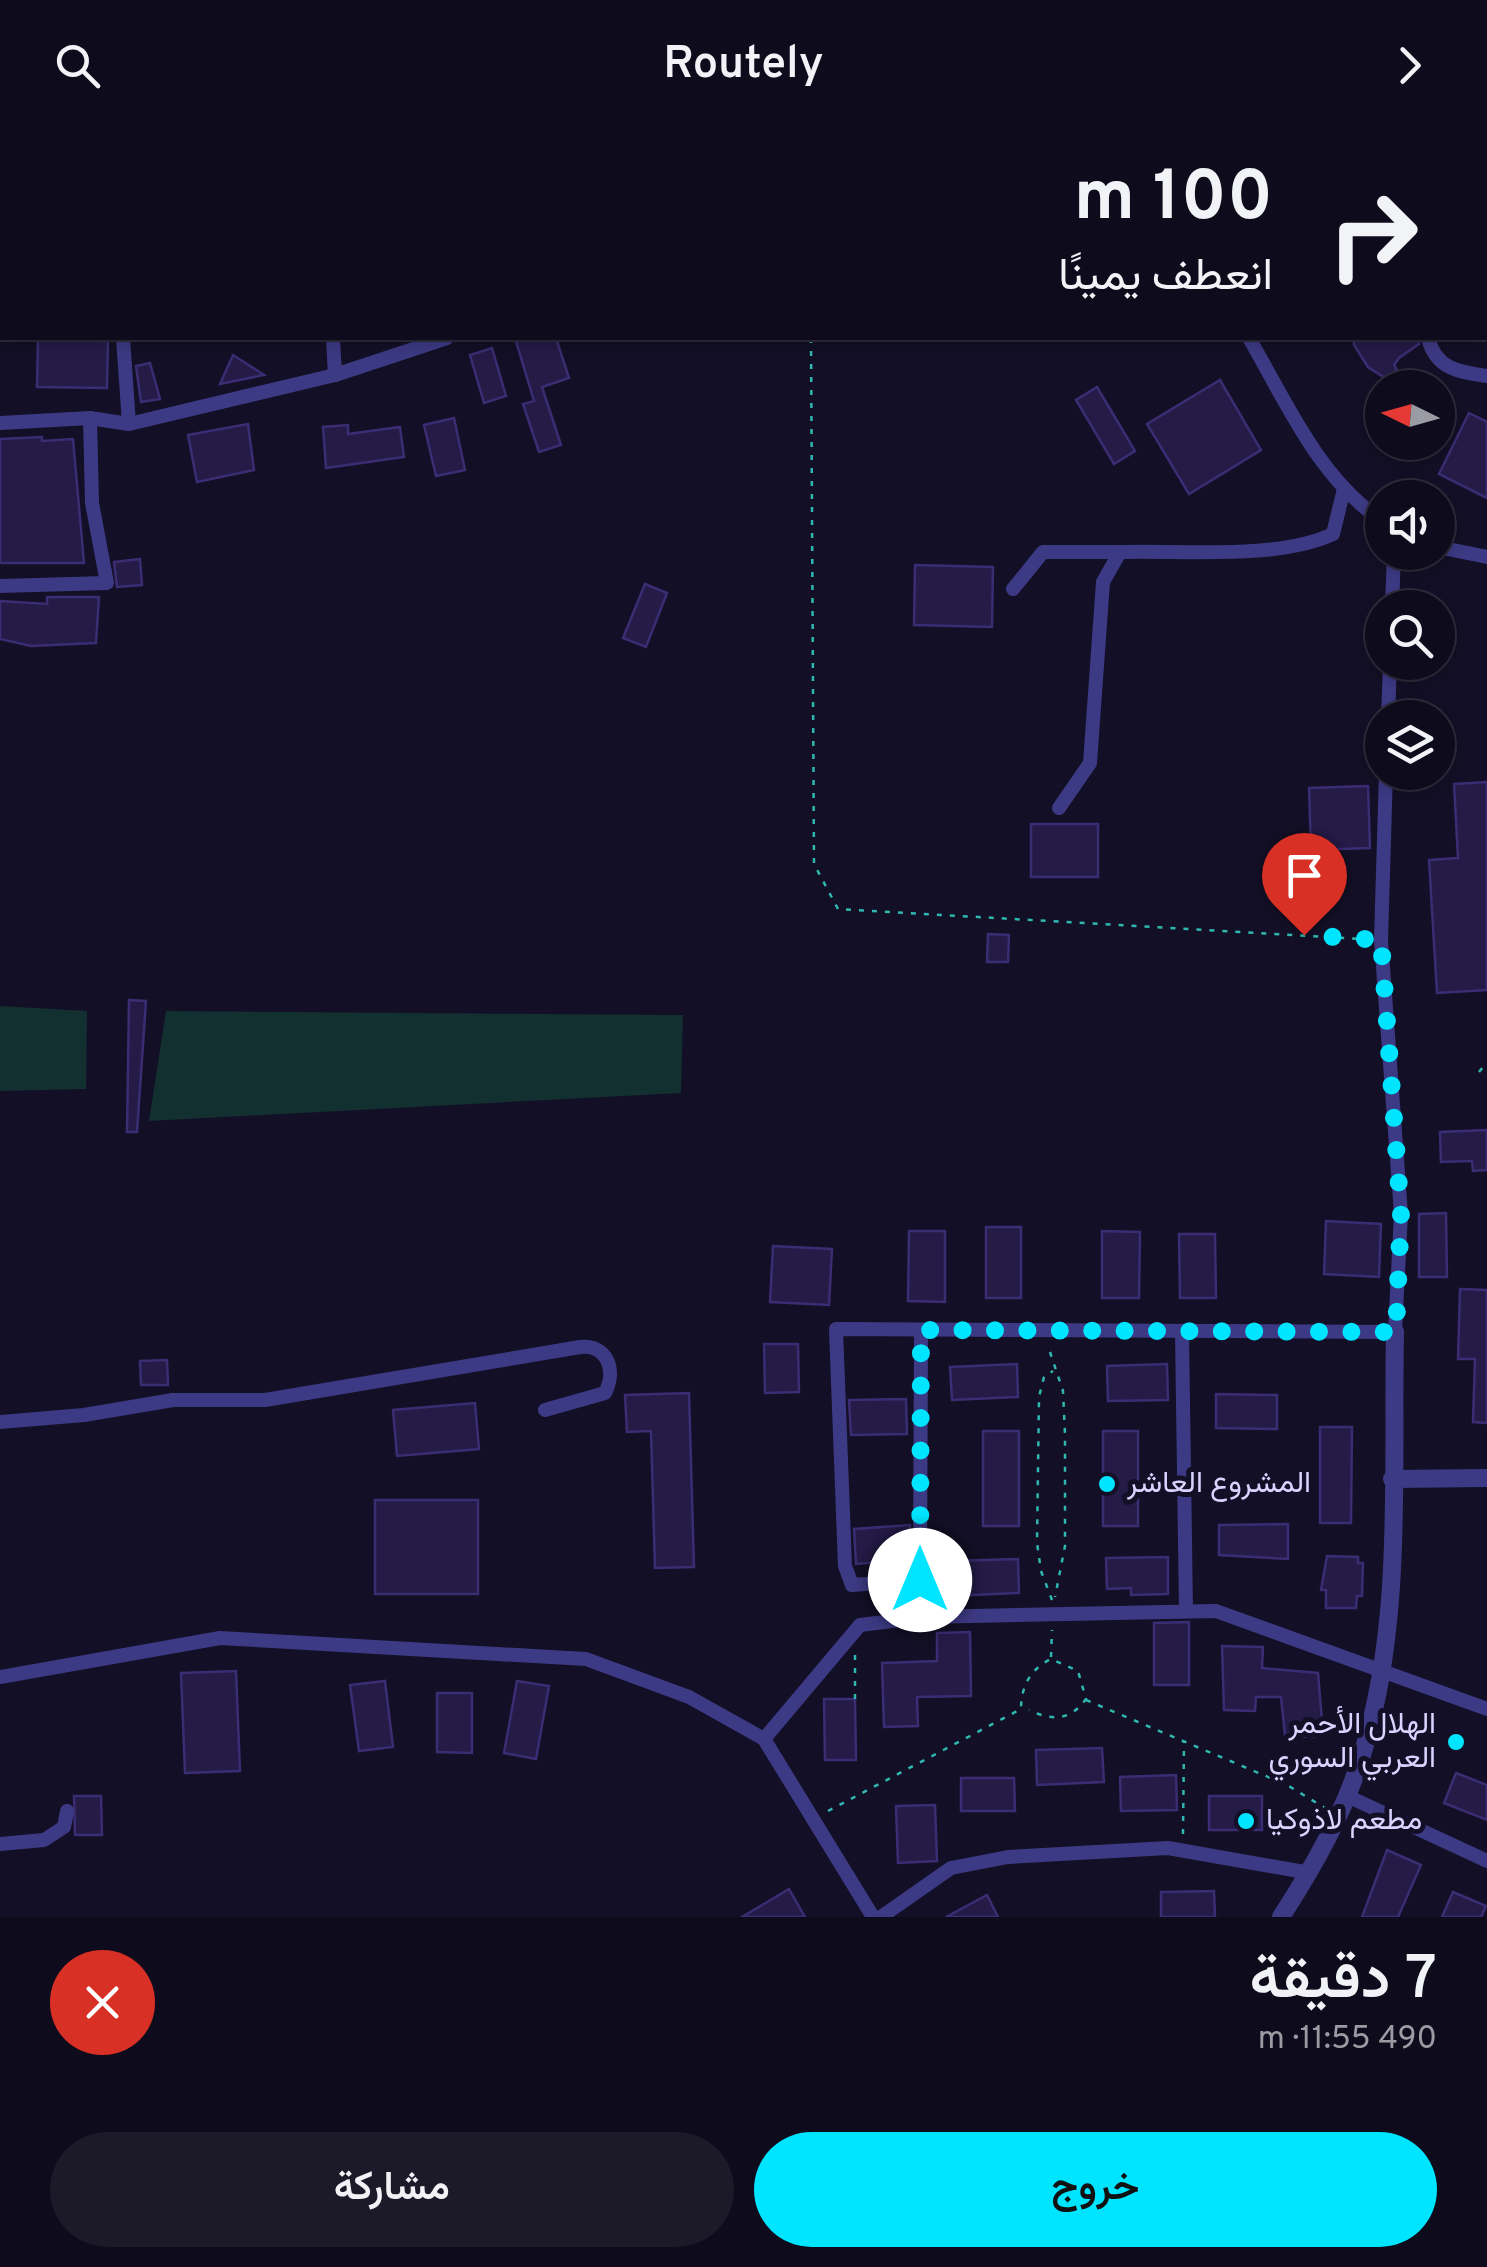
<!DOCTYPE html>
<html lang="ar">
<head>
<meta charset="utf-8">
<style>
  :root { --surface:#0e0b1c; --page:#1c1929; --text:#f1f3f6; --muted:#9b9ba3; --line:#2e2b3b; --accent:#00e5ff }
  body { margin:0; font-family:Overpass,Vazirmatn,sans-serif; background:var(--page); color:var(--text); direction:rtl; height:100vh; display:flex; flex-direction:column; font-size:38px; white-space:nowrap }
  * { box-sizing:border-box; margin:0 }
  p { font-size:32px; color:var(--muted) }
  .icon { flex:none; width:55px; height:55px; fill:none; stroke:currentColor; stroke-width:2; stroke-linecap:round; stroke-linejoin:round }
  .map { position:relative; height:1787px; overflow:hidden; direction:ltr }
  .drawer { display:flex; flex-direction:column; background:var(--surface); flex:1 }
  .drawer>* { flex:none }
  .banner { position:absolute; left:0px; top:0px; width:1488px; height:210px; box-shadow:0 5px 15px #0003,0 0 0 2px var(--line); direction:rtl; background:#0e0b1c; color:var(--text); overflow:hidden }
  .needle { width:65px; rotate:275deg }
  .buttons { position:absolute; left:1365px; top:240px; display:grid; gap:20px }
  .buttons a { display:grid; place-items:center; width:90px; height:90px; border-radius:50%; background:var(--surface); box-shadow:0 5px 15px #0003,0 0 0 2px var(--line); font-size:50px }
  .pin { position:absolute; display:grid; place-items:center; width:85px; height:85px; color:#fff; margin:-102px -42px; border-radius:50% 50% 50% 0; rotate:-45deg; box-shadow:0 0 10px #0007 }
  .pin .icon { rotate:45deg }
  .me { position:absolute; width:110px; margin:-55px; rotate:0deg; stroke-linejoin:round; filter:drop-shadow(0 0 8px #0008) }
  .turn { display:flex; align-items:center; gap:35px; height:210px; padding:0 50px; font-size:45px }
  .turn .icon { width:130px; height:130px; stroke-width:2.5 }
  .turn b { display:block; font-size:70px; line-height:85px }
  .round { display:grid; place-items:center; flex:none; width:105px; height:105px; border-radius:52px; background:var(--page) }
  .headline { display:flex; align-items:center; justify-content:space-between; height:170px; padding:0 50px }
  h1 { font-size:60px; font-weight:600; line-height:75px }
  .action { display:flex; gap:20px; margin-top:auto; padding:20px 50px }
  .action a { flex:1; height:115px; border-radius:60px; background:var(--accent); color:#111; font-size:40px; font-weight:600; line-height:115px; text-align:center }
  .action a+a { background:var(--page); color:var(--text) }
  header { display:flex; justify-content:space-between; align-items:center; height:130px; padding:0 50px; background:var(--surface); font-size:45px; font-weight:600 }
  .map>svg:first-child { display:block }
</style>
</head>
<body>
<header><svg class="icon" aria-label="forward" viewBox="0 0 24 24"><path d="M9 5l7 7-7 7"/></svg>Routely<svg class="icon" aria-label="search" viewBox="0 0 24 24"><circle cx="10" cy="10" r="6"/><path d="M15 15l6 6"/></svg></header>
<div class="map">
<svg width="1487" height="1787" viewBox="0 0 1487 1787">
  <rect width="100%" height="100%" fill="#130f26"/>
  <g fill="#12302f">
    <polygon points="0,876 87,881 86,959 0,961"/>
    <polygon points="166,881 683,885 681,963 149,991"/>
  </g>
  <g fill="#241b47" stroke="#3b2d73" stroke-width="2.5">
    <polygon points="515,208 556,208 569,248 542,257 561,315 539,322 523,274 534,271"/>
    <polygon points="1354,208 1418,208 1419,214 1399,228 1394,235 1397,240 1385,248 1368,237 1354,215"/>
    <polygon points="38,209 108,211 107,258 37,257"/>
    <polygon points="492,218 506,266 484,273 470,225"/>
    <polygon points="233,225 264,245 220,254"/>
    <polygon points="150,233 160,269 141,272 136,236"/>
    <polygon points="1220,250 1261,320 1189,364 1147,294"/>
    <polygon points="1097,257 1135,321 1114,334 1076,270"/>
    <polygon points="1469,283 1487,292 1487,368 1439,344"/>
    <polygon points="454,288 465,340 436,346 424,295"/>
    <polygon points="248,294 254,340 197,352 188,305"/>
    <polygon points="348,295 348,304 400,297 404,327 326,338 323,297"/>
    <polygon points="42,307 42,311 73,309 84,433 0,433 0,309"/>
    <polygon points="140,429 142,455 117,457 114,432"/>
    <polygon points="915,435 993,437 992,497 914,495"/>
    <polygon points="645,454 667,463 646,517 623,508"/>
    <polygon points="47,467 99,467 96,513 31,516 0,509 0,471 47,474"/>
    <polygon points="1487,652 1487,860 1437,863 1429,730 1458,728 1454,654"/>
    <polygon points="1368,656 1370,718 1311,720 1309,658"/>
    <rect x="1031" y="694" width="67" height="53"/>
    <polygon points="988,804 1009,805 1008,832 987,832"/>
    <polygon points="129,870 146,871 137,1002 127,1002"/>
    <polygon points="1487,1000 1487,1040 1473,1041 1472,1031 1441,1032 1440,1002"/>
    <polygon points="1446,1083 1447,1147 1419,1147 1419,1084"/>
    <polygon points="1326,1091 1381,1094 1379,1147 1324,1144"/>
    <rect x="986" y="1097" width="35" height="71"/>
    <polygon points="909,1101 945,1101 945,1172 908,1171"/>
    <polygon points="1102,1101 1140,1102 1139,1168 1102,1168"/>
    <polygon points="1179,1104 1215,1104 1216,1168 1180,1168"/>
    <polygon points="773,1116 832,1119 829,1175 770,1172"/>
    <polygon points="1460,1159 1487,1160 1487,1293 1473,1292 1475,1229 1458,1229"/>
    <polygon points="764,1214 798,1214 799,1262 765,1263"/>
    <polygon points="167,1230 168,1255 141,1255 140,1231"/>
    <polygon points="1017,1234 1018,1267 952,1270 950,1237"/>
    <polygon points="1167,1234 1168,1270 1108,1271 1107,1236"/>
    <polygon points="689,1263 694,1437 655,1438 651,1301 627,1302 625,1265"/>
    <polygon points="1216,1264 1277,1265 1277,1299 1216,1298"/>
    <polygon points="906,1269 907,1304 851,1305 849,1270"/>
    <polygon points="475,1273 479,1319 397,1326 393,1280"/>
    <polygon points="1320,1297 1352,1297 1351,1393 1320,1393"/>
    <rect x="983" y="1301" width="36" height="95"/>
    <rect x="1103" y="1301" width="35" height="95"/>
    <rect x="375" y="1370" width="103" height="94"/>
    <polygon points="1288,1394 1288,1429 1219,1425 1219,1395"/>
    <polygon points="910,1395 909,1430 856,1434 854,1399"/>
    <polygon points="1327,1426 1358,1427 1358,1433 1363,1433 1362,1466 1357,1466 1356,1478 1326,1478 1326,1460 1321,1460"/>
    <polygon points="1168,1427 1168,1464 1131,1465 1131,1458 1107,1459 1106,1428"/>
    <polygon points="1018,1429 1019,1463 951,1466 950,1431"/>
    <polygon points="1189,1492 1189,1555 1154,1555 1154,1493"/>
    <polygon points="970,1502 971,1566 917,1567 918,1596 884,1597 882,1533 937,1531 937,1503"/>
    <polygon points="1222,1516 1263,1517 1262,1538 1318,1543 1322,1591 1314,1591 1314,1607 1285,1606 1281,1567 1256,1567 1255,1581 1224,1580"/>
    <polygon points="236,1541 240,1641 185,1643 181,1543"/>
    <polygon points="385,1551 393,1617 359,1621 350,1555"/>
    <polygon points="517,1551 549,1556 536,1629 504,1623"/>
    <polygon points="437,1563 472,1563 472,1623 437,1622"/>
    <polygon points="824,1569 855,1569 856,1630 825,1630"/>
    <polygon points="1102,1618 1104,1652 1037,1655 1036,1620"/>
    <polygon points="1456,1643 1487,1655 1487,1690 1444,1673"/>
    <polygon points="1176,1645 1177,1680 1121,1681 1120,1647"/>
    <polygon points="961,1648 1014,1648 1015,1681 961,1681"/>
    <polygon points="74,1666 101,1666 102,1705 75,1705"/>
    <rect x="1209" y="1666" width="53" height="34"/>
    <polygon points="935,1675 937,1731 898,1733 896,1676"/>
    <polygon points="1387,1720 1421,1735 1398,1787 1362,1787"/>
    <polygon points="789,1759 805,1787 742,1787"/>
    <polygon points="1214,1761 1215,1787 1161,1787 1161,1762"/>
    <polygon points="1453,1762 1486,1776 1481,1787 1442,1787"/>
    <polygon points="987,1765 998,1787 946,1787"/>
  </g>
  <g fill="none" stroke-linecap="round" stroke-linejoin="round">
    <g stroke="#2fb8b0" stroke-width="2.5" stroke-dasharray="5 8" stroke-linecap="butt">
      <polyline points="811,0 811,2"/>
      <polyline points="811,208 814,734 838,779 1363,809"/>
      <polyline points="1479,942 1487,932"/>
      <polyline points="1050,1222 1063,1261 1065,1304 1065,1416 1055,1467"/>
      <polyline points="1052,1470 1041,1441 1037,1413 1039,1267 1044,1247 1053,1241"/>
      <polyline points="1051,1527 1052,1500"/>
      <polyline points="855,1569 855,1525"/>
      <polyline points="1086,1570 1287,1655 1325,1678"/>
      <path d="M828,1681L1021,1579C1021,1557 1030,1539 1051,1529L1078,1541L1086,1569C1070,1591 1052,1591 1029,1580"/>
      <polyline points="1183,1704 1184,1612"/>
    </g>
    <g stroke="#3d3a85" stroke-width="14">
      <polyline points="535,0 535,2"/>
      <polyline points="1136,0 1137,2"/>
      <polyline points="0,1 3,0"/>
      <polyline points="155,2 155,0"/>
      <polyline points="339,2 340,0"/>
      <polyline points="123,208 129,294"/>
      <polyline points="333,208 335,245"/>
      <path d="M1249,208C1287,273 1318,347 1382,391"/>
      <path d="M1428,208C1436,239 1458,242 1487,246"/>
      <polyline points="0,293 90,288 129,294 335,245 447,208"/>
      <polyline points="1438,417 1487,427"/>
      <polyline points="0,456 107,453 92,373 90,288"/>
      <polyline points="1013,459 1043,422 1120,422"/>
      <polyline points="1392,478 1394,422"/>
      <polyline points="1388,588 1390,532"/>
      <polyline points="1386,642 1381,810 1401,1084 1395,1202 836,1199 845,1436 852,1455 920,1450 924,1487 1216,1481 1487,1579"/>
      <path d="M1059,678L1090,633L1103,452L1120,422C1182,420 1278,430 1333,404L1344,359"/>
      <polyline points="1182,1203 1186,1481"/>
      <path d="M0,1292L84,1285L173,1270H265L580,1217C607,1214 617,1240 605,1263L545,1280"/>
      <polyline points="920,1450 921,1200"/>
      <polyline points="0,1547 220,1508 586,1529 689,1567 764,1609"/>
      <polyline points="1347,1666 1487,1731"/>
      <polyline points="0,1714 44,1710 64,1697 67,1681"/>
      <polyline points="873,1787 764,1609 860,1495 924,1487"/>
      <polyline points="881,1787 951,1738 1008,1727 1168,1718 1310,1743"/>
    </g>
    <g stroke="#3d3a85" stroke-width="18">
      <polyline points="1392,1349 1487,1348"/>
      <path d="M1281,1787C1314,1736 1344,1683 1362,1625C1404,1491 1392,1340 1395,1202"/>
    </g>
  </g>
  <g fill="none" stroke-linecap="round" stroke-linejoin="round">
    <polyline stroke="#00e5ff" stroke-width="18" stroke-dasharray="0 32.4" points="920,1450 921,1200 1396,1202 1401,1084 1381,810 1304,805"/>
  </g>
  <g fill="#00e5ff" stroke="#130f26" stroke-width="4">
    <circle cx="1107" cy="1354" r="10"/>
    <circle cx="1456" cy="1612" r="10"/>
    <circle cx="1246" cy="1691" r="10"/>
  </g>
  <g text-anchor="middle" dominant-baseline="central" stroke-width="10" stroke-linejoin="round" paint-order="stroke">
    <g font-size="30" fill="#d9d4ff" stroke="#130f26" text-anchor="start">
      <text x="1127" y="1354">المشروع العاشر</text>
      <text x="1436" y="1595" text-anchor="end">الهلال الأحمر<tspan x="1436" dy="34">العربي السوري</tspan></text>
      <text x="1266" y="1691">مطعم لاذوكيا</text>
    </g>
  </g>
</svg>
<div class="buttons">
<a><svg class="needle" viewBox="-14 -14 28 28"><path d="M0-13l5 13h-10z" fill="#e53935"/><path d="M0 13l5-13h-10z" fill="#9b9ba3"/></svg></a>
<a><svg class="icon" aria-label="sound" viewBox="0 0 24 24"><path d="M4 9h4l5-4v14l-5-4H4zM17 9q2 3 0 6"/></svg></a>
<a><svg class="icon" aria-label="search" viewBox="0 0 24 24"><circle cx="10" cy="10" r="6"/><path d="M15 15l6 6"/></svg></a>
<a><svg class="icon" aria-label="layers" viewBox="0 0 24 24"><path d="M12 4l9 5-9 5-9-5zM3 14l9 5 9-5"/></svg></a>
</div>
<div class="pin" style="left:1304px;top:805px;background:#d93025"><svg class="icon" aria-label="arrive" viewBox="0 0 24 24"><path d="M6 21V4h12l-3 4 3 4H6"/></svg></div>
<svg class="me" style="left:920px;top:1450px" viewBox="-20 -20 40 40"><circle r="19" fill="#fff"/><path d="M0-13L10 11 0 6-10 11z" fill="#00e5ff"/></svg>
<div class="banner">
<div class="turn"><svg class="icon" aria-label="right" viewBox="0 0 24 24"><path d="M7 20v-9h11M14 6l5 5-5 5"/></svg><div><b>100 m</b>انعطف يمينًا</div></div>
</div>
</div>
<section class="drawer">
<div class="headline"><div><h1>7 دقيقة</h1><p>490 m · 11:55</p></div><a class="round" style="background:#d93025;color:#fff"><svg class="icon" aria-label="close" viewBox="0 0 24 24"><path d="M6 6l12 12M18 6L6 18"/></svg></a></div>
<div class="action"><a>خروج</a><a>مشاركة</a></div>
</section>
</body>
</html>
